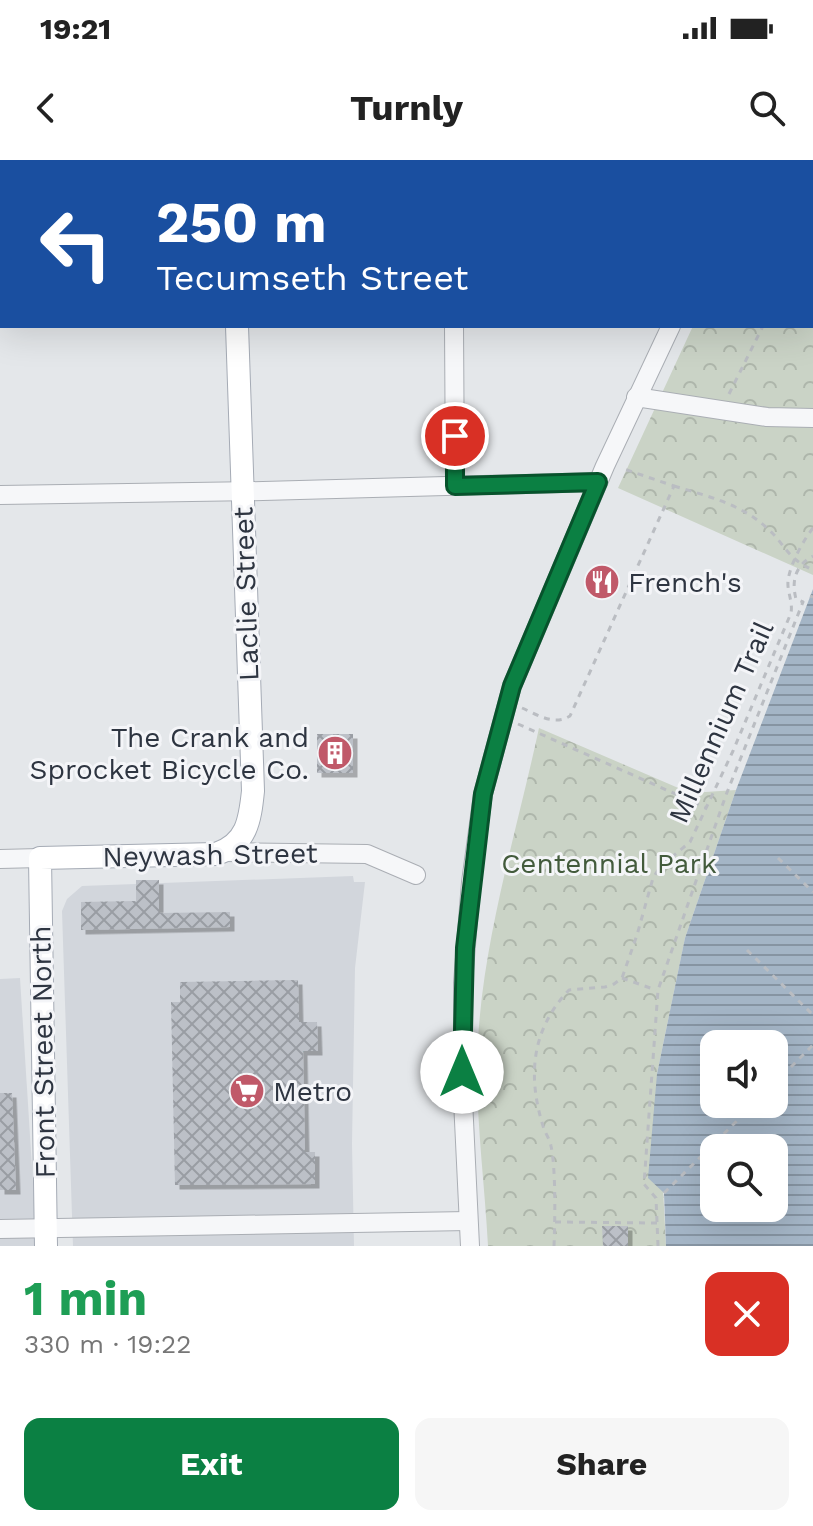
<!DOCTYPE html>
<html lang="en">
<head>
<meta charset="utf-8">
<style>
  :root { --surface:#fff; --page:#f6f6f6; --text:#222; --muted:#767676; --accent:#0b8043 }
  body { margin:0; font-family:"Work Sans",sans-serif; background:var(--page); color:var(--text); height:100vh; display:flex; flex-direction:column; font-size:30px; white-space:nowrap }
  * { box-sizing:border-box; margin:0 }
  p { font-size:26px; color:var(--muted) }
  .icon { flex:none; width:44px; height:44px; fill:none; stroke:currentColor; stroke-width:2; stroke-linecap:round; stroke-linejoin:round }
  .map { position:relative; height:1086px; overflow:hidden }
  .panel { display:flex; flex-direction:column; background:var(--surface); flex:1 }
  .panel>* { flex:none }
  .top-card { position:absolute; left:0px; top:0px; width:814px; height:168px; box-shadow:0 8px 32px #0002; background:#1a4fa0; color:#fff; overflow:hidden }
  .buttons { position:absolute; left:700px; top:870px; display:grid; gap:16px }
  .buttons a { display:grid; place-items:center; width:88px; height:88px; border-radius:16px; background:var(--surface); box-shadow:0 8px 32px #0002; font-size:40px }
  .pin { position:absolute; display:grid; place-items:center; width:68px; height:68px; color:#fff; margin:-34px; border:4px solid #fff; border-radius:50%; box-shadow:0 2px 8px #0007 }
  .me { position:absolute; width:88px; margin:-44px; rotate:0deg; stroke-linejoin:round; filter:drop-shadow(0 0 6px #0008) }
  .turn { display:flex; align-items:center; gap:28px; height:168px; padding:0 24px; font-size:36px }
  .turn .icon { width:104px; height:104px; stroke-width:2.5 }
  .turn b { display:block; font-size:56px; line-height:68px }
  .round { display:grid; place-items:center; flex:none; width:84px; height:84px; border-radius:16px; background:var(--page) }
  .headline { display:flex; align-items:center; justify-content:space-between; height:136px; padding:0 24px }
  h1 { font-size:48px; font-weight:700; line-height:60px; color:#1e9e55 }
  .cta { display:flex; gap:16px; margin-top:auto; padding:16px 24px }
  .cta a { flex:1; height:92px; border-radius:16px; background:var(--accent); color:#fff; font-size:32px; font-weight:700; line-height:92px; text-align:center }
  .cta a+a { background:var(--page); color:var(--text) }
  .status { display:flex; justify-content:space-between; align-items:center; height:56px; padding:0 40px; background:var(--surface); direction:ltr }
  .status svg { height:22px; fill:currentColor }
  header { display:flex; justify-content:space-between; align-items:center; height:104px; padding:0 24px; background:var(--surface); font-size:36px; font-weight:700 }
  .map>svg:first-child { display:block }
</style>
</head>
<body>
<div class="status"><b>19:21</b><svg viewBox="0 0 49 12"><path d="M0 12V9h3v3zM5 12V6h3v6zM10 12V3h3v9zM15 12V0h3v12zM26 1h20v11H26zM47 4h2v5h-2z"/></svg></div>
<header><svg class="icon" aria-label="back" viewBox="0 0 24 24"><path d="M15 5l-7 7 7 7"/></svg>Turnly<svg class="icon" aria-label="search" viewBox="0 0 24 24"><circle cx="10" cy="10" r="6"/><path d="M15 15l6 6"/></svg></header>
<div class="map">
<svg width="813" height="1086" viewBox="0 0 813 1086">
  <defs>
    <pattern id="forest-crowns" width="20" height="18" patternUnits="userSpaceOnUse" patternTransform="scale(2)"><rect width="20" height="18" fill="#cad3c6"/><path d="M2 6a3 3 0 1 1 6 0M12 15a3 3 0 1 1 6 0" fill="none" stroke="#aeb6ab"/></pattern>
    <pattern id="water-rules" width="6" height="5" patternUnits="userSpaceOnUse" patternTransform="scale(2)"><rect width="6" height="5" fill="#a4b5c6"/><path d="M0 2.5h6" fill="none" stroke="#8694a2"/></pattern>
    <pattern id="building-cross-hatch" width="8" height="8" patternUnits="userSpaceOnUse" patternTransform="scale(2)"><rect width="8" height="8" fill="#bcc0c7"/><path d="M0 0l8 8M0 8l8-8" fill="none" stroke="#999da3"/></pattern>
    <filter id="shadow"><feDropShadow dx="4.5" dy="4.5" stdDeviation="0" flood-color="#0004"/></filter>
  </defs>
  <rect width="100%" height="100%" fill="#e4e7ea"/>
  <g fill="#d2d6dc">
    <polygon points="353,716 354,722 365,722 355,808 352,984 354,1086 73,1086 62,751 67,739 82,726"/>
    <polygon points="20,818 37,1086 0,1086 0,819"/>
  </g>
  <g fill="url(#forest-crowns)">
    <polygon points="772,0 813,0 813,415 618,328 693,166 812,166 812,2 771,2"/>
    <path d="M539,568L690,633L736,630L685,778L657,914L666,1086H488C485,1028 477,968 477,909C478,794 515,680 539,568Z"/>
  </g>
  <path fill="url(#water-rules)" fill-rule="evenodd" d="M813,429V1086H666L664,1033L648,1018L657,914L685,778L736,630ZM714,884H774V944H714ZM714,988H774V1048H714Z"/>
  <g fill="url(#building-cross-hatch)" filter="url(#shadow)">
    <rect x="317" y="574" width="36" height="39"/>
    <polygon points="136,720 159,720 159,753 230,752 230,767 81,770 81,742 136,741"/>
    <polygon points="298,820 299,862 317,862 318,891 303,891 305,992 315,992 315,1024 175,1025 171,842 180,842 180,822"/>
    <polygon points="0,933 12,933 16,1030 0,1030"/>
    <polygon points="602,1066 628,1066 628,1086 603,1086"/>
  </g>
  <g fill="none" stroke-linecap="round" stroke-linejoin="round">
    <defs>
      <g id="minor">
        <polyline points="454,0 454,2"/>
        <polyline points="675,0 675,2"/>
        <polyline points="454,166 455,326"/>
        <polyline points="636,237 767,257 813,258"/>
        <polyline points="0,335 263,331 598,322"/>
        <polyline points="224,692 367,694 416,715"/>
        <polyline points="0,699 40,698"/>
        <polyline points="0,1069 468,1061"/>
        <polyline points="470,1086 463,940 463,823 471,722 483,634 512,526 605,306 671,166"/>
      </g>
      <g id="major">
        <polyline points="232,0 232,2"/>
        <path d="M46,1086L40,698L216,694C247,684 250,660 253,631L237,166"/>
      </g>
    </defs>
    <use href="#minor" stroke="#aaaeb4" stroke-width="20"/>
    <use href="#major" stroke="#a5abb5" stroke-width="24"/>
    <g stroke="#babdc2" stroke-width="3" stroke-dasharray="6 6" stroke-linecap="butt">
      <polyline points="695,2 696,0"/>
      <polyline points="812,130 813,130"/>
      <polyline points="729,234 763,166"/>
      <path d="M674,326C707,336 741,344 767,368C786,385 786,398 813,410"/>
      <polyline points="810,436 813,437"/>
      <path d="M522,548C538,555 554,566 570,556L674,326L621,308"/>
      <polyline points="518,564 707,648"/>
      <polyline points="778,698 813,732"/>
      <polyline points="747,790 813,855"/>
      <polyline points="622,818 656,830"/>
      <polyline points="774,924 813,885"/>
      <polyline points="664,1033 754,944"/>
      <polyline points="555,1062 657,1063"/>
      <path d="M554,1086C555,1061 556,1009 551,986C550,980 546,974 544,969C527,917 531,870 569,830L605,827L614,824L622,818L637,775L653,718L660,707L690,682L733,591L791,453C793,441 787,432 788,421C790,404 803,381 813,368"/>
      <path d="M658,1086L656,1038L644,1024L658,830L726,635L803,442L796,439C791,420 796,405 813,396"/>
    </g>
    <use href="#minor" stroke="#f6f7f9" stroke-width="18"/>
    <use href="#major" stroke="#fff" stroke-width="22"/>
    <defs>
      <g id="rail">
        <polyline points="793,2 794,0"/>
        <polyline points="812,68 813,69"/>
      </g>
    </defs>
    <use href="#rail" stroke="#7f8792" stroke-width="8"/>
    <use href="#rail" stroke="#f4f5f8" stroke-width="5" stroke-dasharray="15" stroke-linecap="butt"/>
  </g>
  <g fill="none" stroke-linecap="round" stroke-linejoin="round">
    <defs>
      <polyline id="route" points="455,276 455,326 598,322 512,526 483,634 465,788 462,912"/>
    </defs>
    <use href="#route" stroke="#07532c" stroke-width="20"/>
    <use href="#route" stroke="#0b8043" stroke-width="14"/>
  </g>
  <defs>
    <symbol id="restaurant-disc" viewBox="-11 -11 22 22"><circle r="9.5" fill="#c05969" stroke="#f4f5f8"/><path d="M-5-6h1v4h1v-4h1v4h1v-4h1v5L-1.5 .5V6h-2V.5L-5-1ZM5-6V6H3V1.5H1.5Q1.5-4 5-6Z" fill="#fff"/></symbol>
    <symbol id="building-disc" viewBox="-11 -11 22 22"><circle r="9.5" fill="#c05969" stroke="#f4f5f8"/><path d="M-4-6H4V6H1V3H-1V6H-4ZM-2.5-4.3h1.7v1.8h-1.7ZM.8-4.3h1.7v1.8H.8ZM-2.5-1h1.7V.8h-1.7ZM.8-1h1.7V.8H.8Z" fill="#fff"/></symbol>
    <symbol id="supermarket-disc" viewBox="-11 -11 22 22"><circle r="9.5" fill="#c05969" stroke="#f4f5f8"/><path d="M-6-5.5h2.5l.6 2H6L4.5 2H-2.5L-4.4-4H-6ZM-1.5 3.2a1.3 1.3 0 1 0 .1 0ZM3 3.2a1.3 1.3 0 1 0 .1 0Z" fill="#fff"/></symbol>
  </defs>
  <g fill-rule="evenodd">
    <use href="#restaurant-disc" x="582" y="402" width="40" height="40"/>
    <use href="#building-disc" x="315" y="573" width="40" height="40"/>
    <use href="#supermarket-disc" x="227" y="911" width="40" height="40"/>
  </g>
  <g text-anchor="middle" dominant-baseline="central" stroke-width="6" stroke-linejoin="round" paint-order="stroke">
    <g font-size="28" fill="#2e3541" stroke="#f4f5f8" text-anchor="start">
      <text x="628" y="422">French's</text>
      <text x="309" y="577" text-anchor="end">The Crank and<tspan x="309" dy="32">Sprocket Bicycle Co.</tspan></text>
      <text x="273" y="931">Metro</text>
    </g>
    <g font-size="28" fill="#2e3541" stroke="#f4f5f8">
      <text transform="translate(246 434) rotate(-92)">Laclie Street</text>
      <text transform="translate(721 562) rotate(-66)">Millennium Trail</text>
      <text transform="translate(210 695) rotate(-1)">Neywash Street</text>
      <text transform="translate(43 892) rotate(-91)">Front Street North</text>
    </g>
    <g font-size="28" fill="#435b3c" stroke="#f4f5f8">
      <text x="609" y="703">Centennial Park</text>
    </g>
  </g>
</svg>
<div class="buttons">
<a><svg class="icon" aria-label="sound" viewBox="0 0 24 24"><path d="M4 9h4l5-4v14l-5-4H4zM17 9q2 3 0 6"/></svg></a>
<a><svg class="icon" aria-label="search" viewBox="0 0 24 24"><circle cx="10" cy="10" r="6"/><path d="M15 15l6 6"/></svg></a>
</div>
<div class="pin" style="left:455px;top:276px;background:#d93025"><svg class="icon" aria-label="arrive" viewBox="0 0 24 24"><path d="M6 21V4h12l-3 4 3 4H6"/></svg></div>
<svg class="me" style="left:462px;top:912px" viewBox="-20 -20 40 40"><circle r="19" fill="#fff"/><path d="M0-13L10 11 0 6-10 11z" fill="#0b8043"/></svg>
<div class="top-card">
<div class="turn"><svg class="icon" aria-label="left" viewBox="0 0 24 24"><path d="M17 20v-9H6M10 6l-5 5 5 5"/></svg><div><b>250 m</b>Tecumseth Street</div></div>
</div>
</div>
<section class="panel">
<div class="headline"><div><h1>1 min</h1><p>330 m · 19:22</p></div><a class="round" style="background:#d93025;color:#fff"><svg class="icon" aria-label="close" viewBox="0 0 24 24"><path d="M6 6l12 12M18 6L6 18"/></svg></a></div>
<div class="cta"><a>Exit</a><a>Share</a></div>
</section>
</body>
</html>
